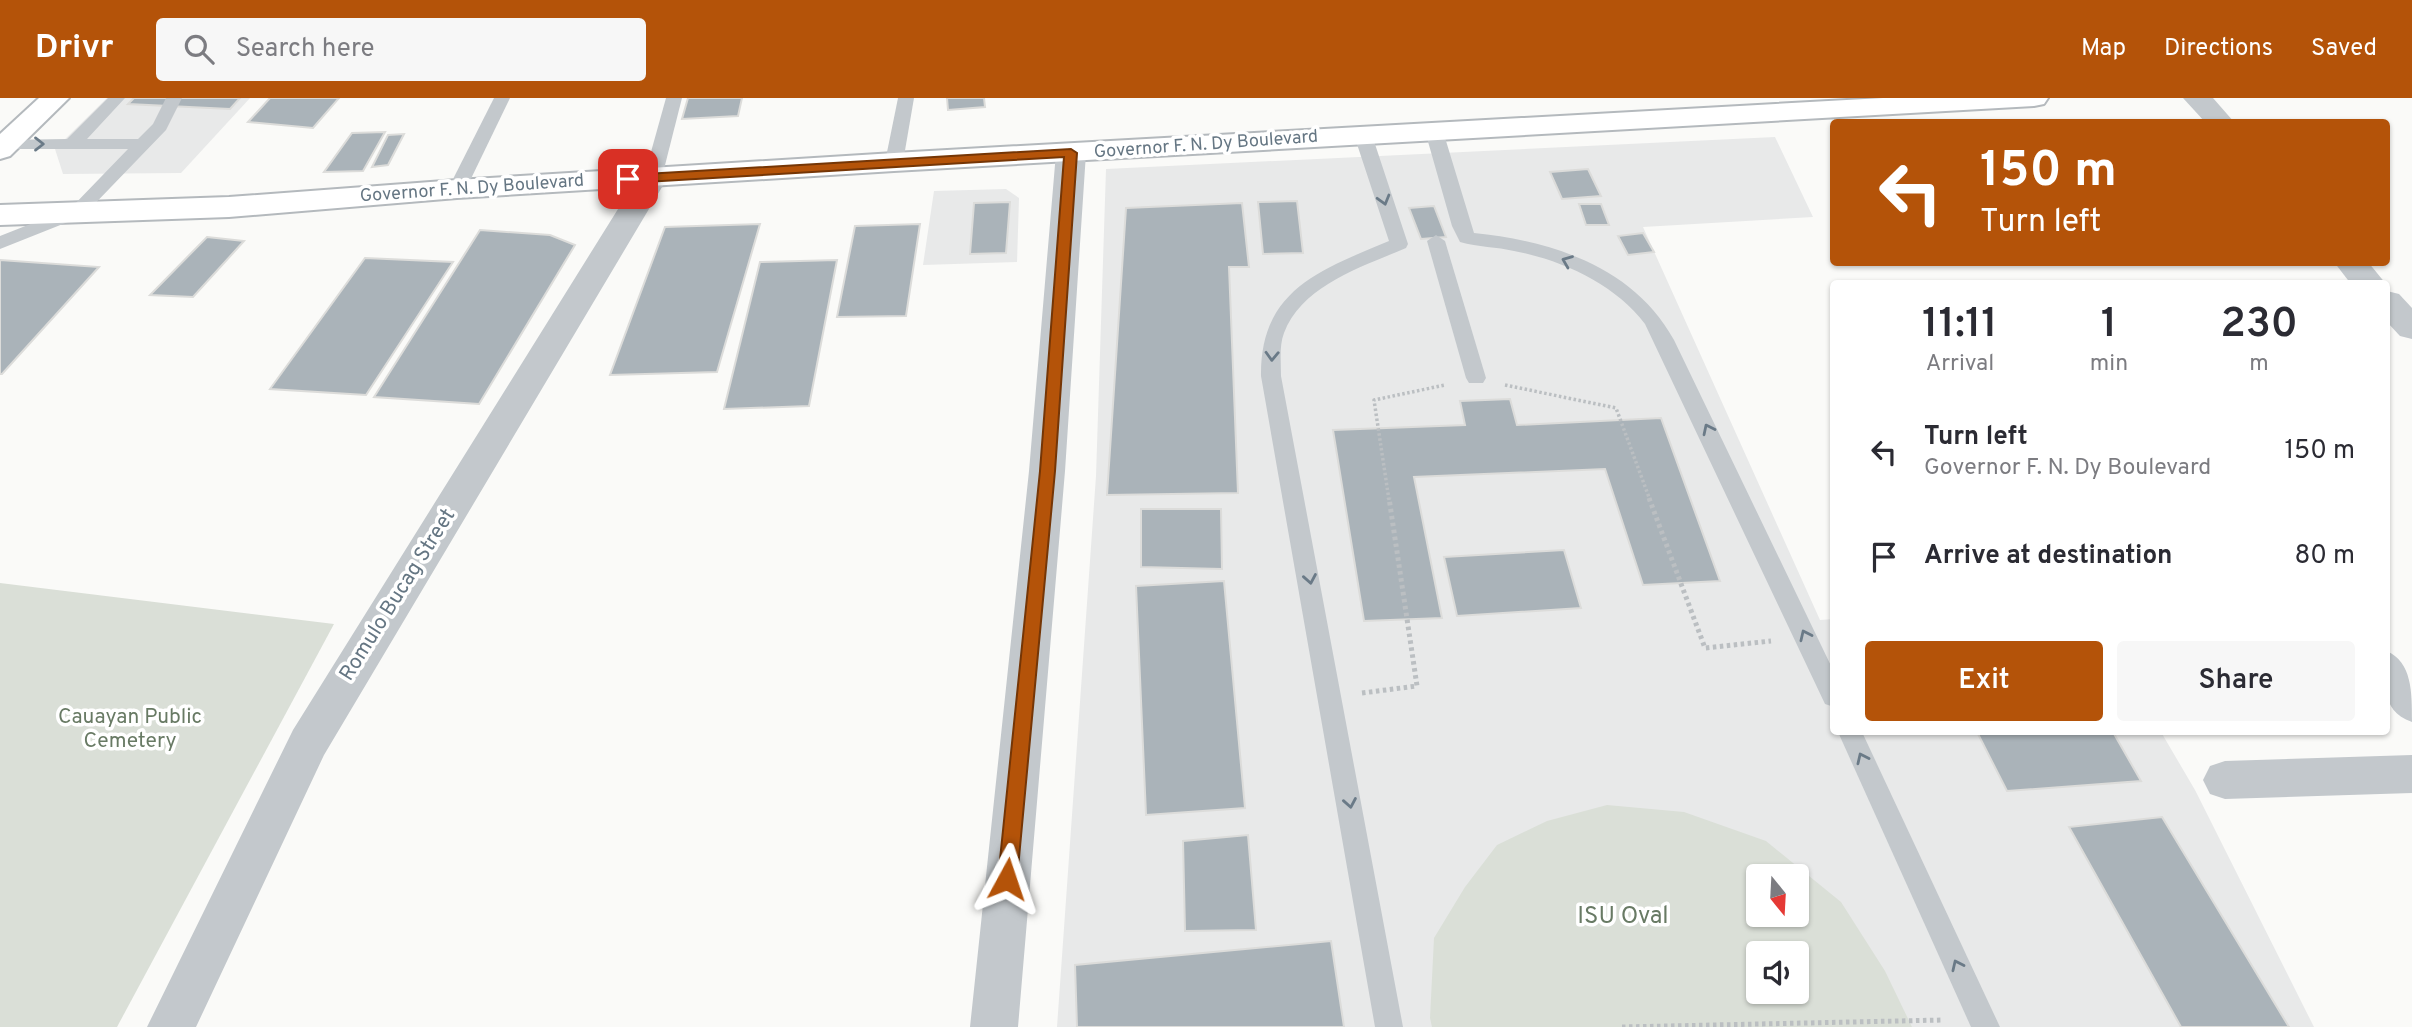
<!DOCTYPE html>
<html lang="en">
<head>
<meta charset="utf-8">
<style>
  :root { --surface:#fff; --page:#f7f7f7; --text:#2b2b33; --muted:#7c7c81; --accent:#b45309 }
  body { margin:0; font-family:Overpass,sans-serif; background:var(--page); color:var(--text); height:100vh; display:flex; flex-direction:column; font-size:26px; white-space:nowrap }
  * { box-sizing:border-box; margin:0 }
  p { font-size:23px; color:var(--muted) }
  .icon { flex:none; width:38px; height:38px; fill:none; stroke:currentColor; stroke-width:2; stroke-linecap:round; stroke-linejoin:round }
  .map { position:relative; flex:1; overflow:hidden }
  .details { position:absolute; left:1830px; top:182px; width:560px; height:455px; display:flex; flex-direction:column; background:var(--surface); border-radius:7px; box-shadow:0 2px 5px #0004 }
  .details>* { flex:none }
  .top-card { position:absolute; left:1830px; top:21px; width:560px; height:147px; border-radius:7px; box-shadow:0 2px 5px #0004; background:#b45309; color:#fff; overflow:hidden }
  .needle { width:46px; rotate:162deg }
  .controls { position:absolute; left:1746px; top:766px; display:grid; gap:14px }
  .controls a { display:grid; place-items:center; width:63px; height:63px; border-radius:7px; background:var(--surface); box-shadow:0 2px 5px #0004; font-size:35px }
  .pin { position:absolute; display:grid; place-items:center; width:60px; height:60px; color:#fff; margin:-30px; border-radius:14px; box-shadow:0 4px 10px #0006 }
  .me { position:absolute; width:77px; margin:-38px; rotate:5deg; stroke-linejoin:round; filter:drop-shadow(0 0 5px #0008) }
  .turn { display:flex; align-items:center; gap:24px; height:147px; padding:0 35px; font-size:32px }
  .turn .icon { width:91px; height:91px; stroke-width:2.5 }
  .turn b { display:block; font-size:49px; line-height:60px }
  .eta { display:flex; justify-content:space-evenly; align-items:center; height:119px; text-align:center }
  .eta b { font-size:42px; font-weight:600; line-height:49px }
  .action { display:flex; gap:14px; margin-top:auto; padding:14px 35px }
  .action a { flex:1; height:80px; border-radius:7px; background:var(--accent); color:#fff; font-size:28px; font-weight:600; line-height:80px; text-align:center }
  .action a+a { background:var(--page); color:var(--text) }
  ul { padding:0; list-style:none }
  li { display:flex; align-items:center; gap:21px; height:105px; padding:0 35px }
  li div { flex:1 }
  li b { display:block; font-size:26px }
  li em { font-style:normal }
  header { display:flex; align-items:center; gap:42px; box-sizing:border-box; height:98px; padding:0 35px; background:var(--accent); color:#fff }
  header strong { font-size:33px }
  nav { display:flex; gap:38px; margin-inline-start:auto; font-size:24px }
  .search { width:490px; height:63px; background:var(--page); display:flex; align-items:center; gap:18px; box-sizing:border-box; padding:0 24px; border-radius:7px; color:var(--muted); font-size:26px }
  .map>svg:first-child { display:block }
</style>
</head>
<body>
<header>
<strong>Drivr</strong>
<div class="search"><svg class="icon" aria-label="search" viewBox="0 0 24 24"><circle cx="10" cy="10" r="6"/><path d="M15 15l6 6"/></svg>Search here</div>
<nav><a>Map</a><a>Directions</a><a>Saved</a></nav>
</header>
<div class="map">
<svg width="2412" height="929" viewBox="0 0 2412 929">
  <rect width="100%" height="100%" fill="#fafaf8"/>
  <g fill="#e8e9e9" fill-rule="evenodd">
    <polygon points="107,0 250,0 181,75 63,76 55,51"/>
    <path d="M1775,39L1813,119L1643,129L1820,522L1834,521V634H2161L2195,692L2314,929H1057L1096,378L1106,71ZM1759,779H1797V817H1759ZM1759,856H1797V894H1759Z"/>
    <polygon points="1006,91 1019,100 1017,164 923,167 934,93"/>
  </g>
  <g fill="#dadfd7" fill-rule="evenodd">
    <polygon points="0,485 334,526 117,929 0,929"/>
    <path d="M1607,707L1684,714L1766,743L1841,804L1885,873L1912,929H1432L1430,920L1434,840L1465,789L1497,747L1547,723ZM1759,779H1797V817H1759ZM1759,856H1797V894H1759Z"/>
  </g>
  <g fill="#aab3b9" stroke="#dcdcda" stroke-width="2">
    <polygon points="134,0 240,0 230,11 128,6"/>
    <polygon points="270,0 339,0 313,30 248,24"/>
    <polygon points="688,0 742,0 738,18 682,21"/>
    <polygon points="947,0 984,0 985,9 948,12"/>
    <polygon points="385,34 363,73 324,74 352,35"/>
    <polygon points="404,36 388,67 372,69 388,37"/>
    <polygon points="1588,71 1601,98 1562,101 1550,74"/>
    <polygon points="1297,103 1303,155 1263,156 1258,104"/>
    <polygon points="1010,104 1006,155 970,156 974,105"/>
    <polygon points="1242,105 1249,169 1229,169 1238,395 1107,397 1126,110"/>
    <polygon points="1579,106 1601,106 1609,127 1586,127"/>
    <polygon points="1434,108 1446,139 1421,141 1409,110"/>
    <polygon points="760,126 717,274 610,277 665,129"/>
    <polygon points="920,126 906,218 837,219 855,128"/>
    <polygon points="480,132 550,137 575,147 479,306 374,299"/>
    <polygon points="1643,135 1654,154 1628,157 1618,138"/>
    <polygon points="207,139 244,143 193,199 150,197"/>
    <polygon points="365,160 453,164 366,297 270,291"/>
    <polygon points="0,162 99,169 2,276 0,276"/>
    <polygon points="837,162 809,308 724,311 760,164"/>
    <polygon points="1510,301 1517,327 1661,320 1720,483 1643,487 1605,371 1414,379 1442,520 1364,523 1333,332 1465,327 1460,303"/>
    <polygon points="1141,411 1221,411 1222,471 1141,469"/>
    <polygon points="1564,452 1581,510 1457,518 1444,459"/>
    <polygon points="1224,483 1245,710 1146,717 1136,488"/>
    <polygon points="1977,634 2113,634 2141,683 2007,693"/>
    <polygon points="2162,719 2289,929 2181,929 2069,729"/>
    <polygon points="1248,737 1256,832 1185,833 1183,743"/>
    <polygon points="1331,843 1344,929 1077,929 1075,867"/>
  </g>
  <g fill="none" stroke-linecap="round" stroke-linejoin="round">
    <defs>
      <g id="trunk">
        <polygon points="39,0 69,0 10,58 0,61 0,36"/>
        <polygon points="1883,0 2048,0 2044,6 2034,8 894,73 457,100 229,119 0,127 0,107 229,99 457,82 894,55"/>
      </g>
    </defs>
    <use href="#trunk" stroke="#b4b9bd" stroke-width="4"/>
    <g stroke="#bbbfc2" stroke-width="3.5" stroke-dasharray="2.5 2.5" stroke-linecap="butt">
      <polyline points="1505,287 1616,310 1650,402"/>
      <polyline points="1389,402 1374,302 1445,287"/>
    </g>
    <g stroke="#bbbfc2" stroke-width="5" stroke-dasharray="3.5 3.5" stroke-linecap="butt">
      <polyline points="1649,400 1705,550 1771,543"/>
      <polyline points="1362,595 1417,588 1389,400"/>
      <polyline points="1622,929 1943,922"/>
    </g>
    <g fill="#c3c8cc" fill-rule="evenodd">
      <polygon points="108,0 125,0 87,41 138,41 153,26 166,0 182,0 166,32 83,118 0,151 0,138 71,110 128,51 6,51 0,50 0,42 67,41"/>
      <polygon points="494,0 510,0 466,91 463,95 451,95 448,91"/>
      <polygon points="666,0 682,0 662,79 653,84 644,79"/>
      <polygon points="898,0 914,0 903,64 894,69 885,64"/>
      <path d="M1434,28L1443,33L1474,135C1552,143 1634,169 1674,242L1834,574V609L1825,606L1645,226C1615,186 1562,162 1514,153C1497,149 1478,149 1460,144L1452,128L1425,33Z"/>
      <path d="M1363,32L1372,37L1408,146L1406,150C1364,168 1302,187 1284,235C1279,248 1281,264 1281,278L1403,929H1375L1261,278C1260,192 1320,172 1389,143L1354,37Z"/>
      <polygon points="1436,137 1445,143 1486,280 1483,285 1469,285 1466,280 1427,143"/>
      <polygon points="1838,634 1862,634 2000,929 1971,929"/>
    </g>
    <g fill="#c3c8cc" fill-rule="evenodd">
      <polygon points="2183,0 2213,0 2234,24 2205,24"/>
      <polygon points="653,70 664,73 668,79 324,657 196,929 147,929 293,632 638,79 642,73"/>
      <polygon points="2334,164 2368,164 2386,186 2351,186"/>
      <polygon points="2387,193 2399,196 2412,210 2412,241 2400,238 2387,224"/>
      <path d="M2387,553C2412,565 2412,593 2412,624C2378,612 2387,583 2387,553Z"/>
      <polygon points="2412,657 2412,695 2225,701 2210,696 2203,682 2210,668 2225,663"/>
    </g>
    <polygon fill="#c3c8cc" fill-rule="evenodd" points="1071,46 1081,49 1086,55 1065,373 1018,929 970,929 1029,373 1056,55 1061,49"/>
    <use href="#trunk" fill="#fff" fill-rule="evenodd"/>
  </g>
  <defs><path id="oneway-chevron" d="M-2-3.5L2.5 0L-2 3.5" fill="none" stroke-width="1.6" stroke-linecap="round" stroke-linejoin="round" transform="scale(1.75)"/></defs>
  <g stroke="#6a7a87">
    <use href="#oneway-chevron" transform="translate(39 46)"/>
    <use href="#oneway-chevron" transform="translate(1384 102) rotate(74)"/>
    <use href="#oneway-chevron" transform="translate(1567 163) rotate(-158)"/>
    <use href="#oneway-chevron" transform="translate(1272 258) rotate(92)"/>
    <use href="#oneway-chevron" transform="translate(1708 331) rotate(-116)"/>
    <use href="#oneway-chevron" transform="translate(1310 481) rotate(80)"/>
    <use href="#oneway-chevron" transform="translate(1805 537) rotate(-115)"/>
    <use href="#oneway-chevron" transform="translate(1862 660) rotate(-115)"/>
    <use href="#oneway-chevron" transform="translate(1350 705) rotate(80)"/>
    <use href="#oneway-chevron" transform="translate(1957 867) rotate(-115)"/>
  </g>
  <polygon fill="#b45309" stroke="#753606" stroke-width="2" points="1071,51 1077,55 1055,373 1017,781 1014,788 1007,790 1001,788 998,781 1040,373 1064,59 628,85 622,81 628,77"/>
  <g text-anchor="middle" dominant-baseline="central" stroke-width="7" stroke-linejoin="round" paint-order="stroke">
    <g font-size="18" fill="#657683" stroke="#fff">
      <text transform="translate(1206 47) rotate(-4)">Governor F. N. Dy Boulevard</text>
      <text transform="translate(472 91) rotate(-4)">Governor F. N. Dy Boulevard</text>
    </g>
    <g font-size="21" fill="#657683" stroke="#fff">
      <text transform="translate(398 497) rotate(-58)">Romulo Bucag Street</text>
    </g>
    <g font-size="21" fill="#687a64" stroke="#fff">
      <text x="130" y="619">Cauayan Public<tspan x="130" dy="24">Cemetery</tspan></text>
    </g>
    <g font-size="24" fill="#687a64" stroke="#fff">
      <text x="1623" y="819">ISU Oval</text>
    </g>
  </g>
</svg>
<div class="controls">
<a><svg class="needle" viewBox="-14 -14 28 28"><path d="M0-13l5 13h-10z" fill="#e53935"/><path d="M0 13l5-13h-10z" fill="#7c7c81"/></svg></a>
<a><svg class="icon" aria-label="sound" viewBox="0 0 24 24"><path d="M4 9h4l5-4v14l-5-4H4zM17 9q2 3 0 6"/></svg></a>
</div>
<div class="pin" style="left:628px;top:81px;background:#d93025"><svg class="icon" aria-label="arrive" viewBox="0 0 24 24"><path d="M6 21V4h12l-3 4 3 4H6"/></svg></div>
<svg class="me" style="left:1007px;top:781px" viewBox="-20 -20 40 40"><path d="M0-17L14 15 0 8-14 15z" fill="#b45309" stroke="#fff" stroke-width="4"/></svg>
<div class="top-card">
<div class="turn"><svg class="icon" aria-label="left" viewBox="0 0 24 24"><path d="M17 20v-9H6M10 6l-5 5 5 5"/></svg><div><b>150 m</b>Turn left</div></div>
</div>
<section class="details">
<div class="eta">
<div><b>11:11</b><p>Arrival</p></div>
<div><b>1</b><p>min</p></div>
<div><b>230</b><p>m</p></div>
</div>
<ul>
<li><svg class="icon" aria-label="left" viewBox="0 0 24 24"><path d="M17 20v-9H6M10 6l-5 5 5 5"/></svg><div><b>Turn left</b><p>Governor F. N. Dy Boulevard</p></div><em>150 m</em></li>
<li><svg class="icon" aria-label="arrive" viewBox="0 0 24 24"><path d="M6 21V4h12l-3 4 3 4H6"/></svg><div><b>Arrive at destination</b></div><em>80 m</em></li>
</ul>
<div class="action"><a>Exit</a><a>Share</a></div>
</section>
</div>
</body>
</html>
